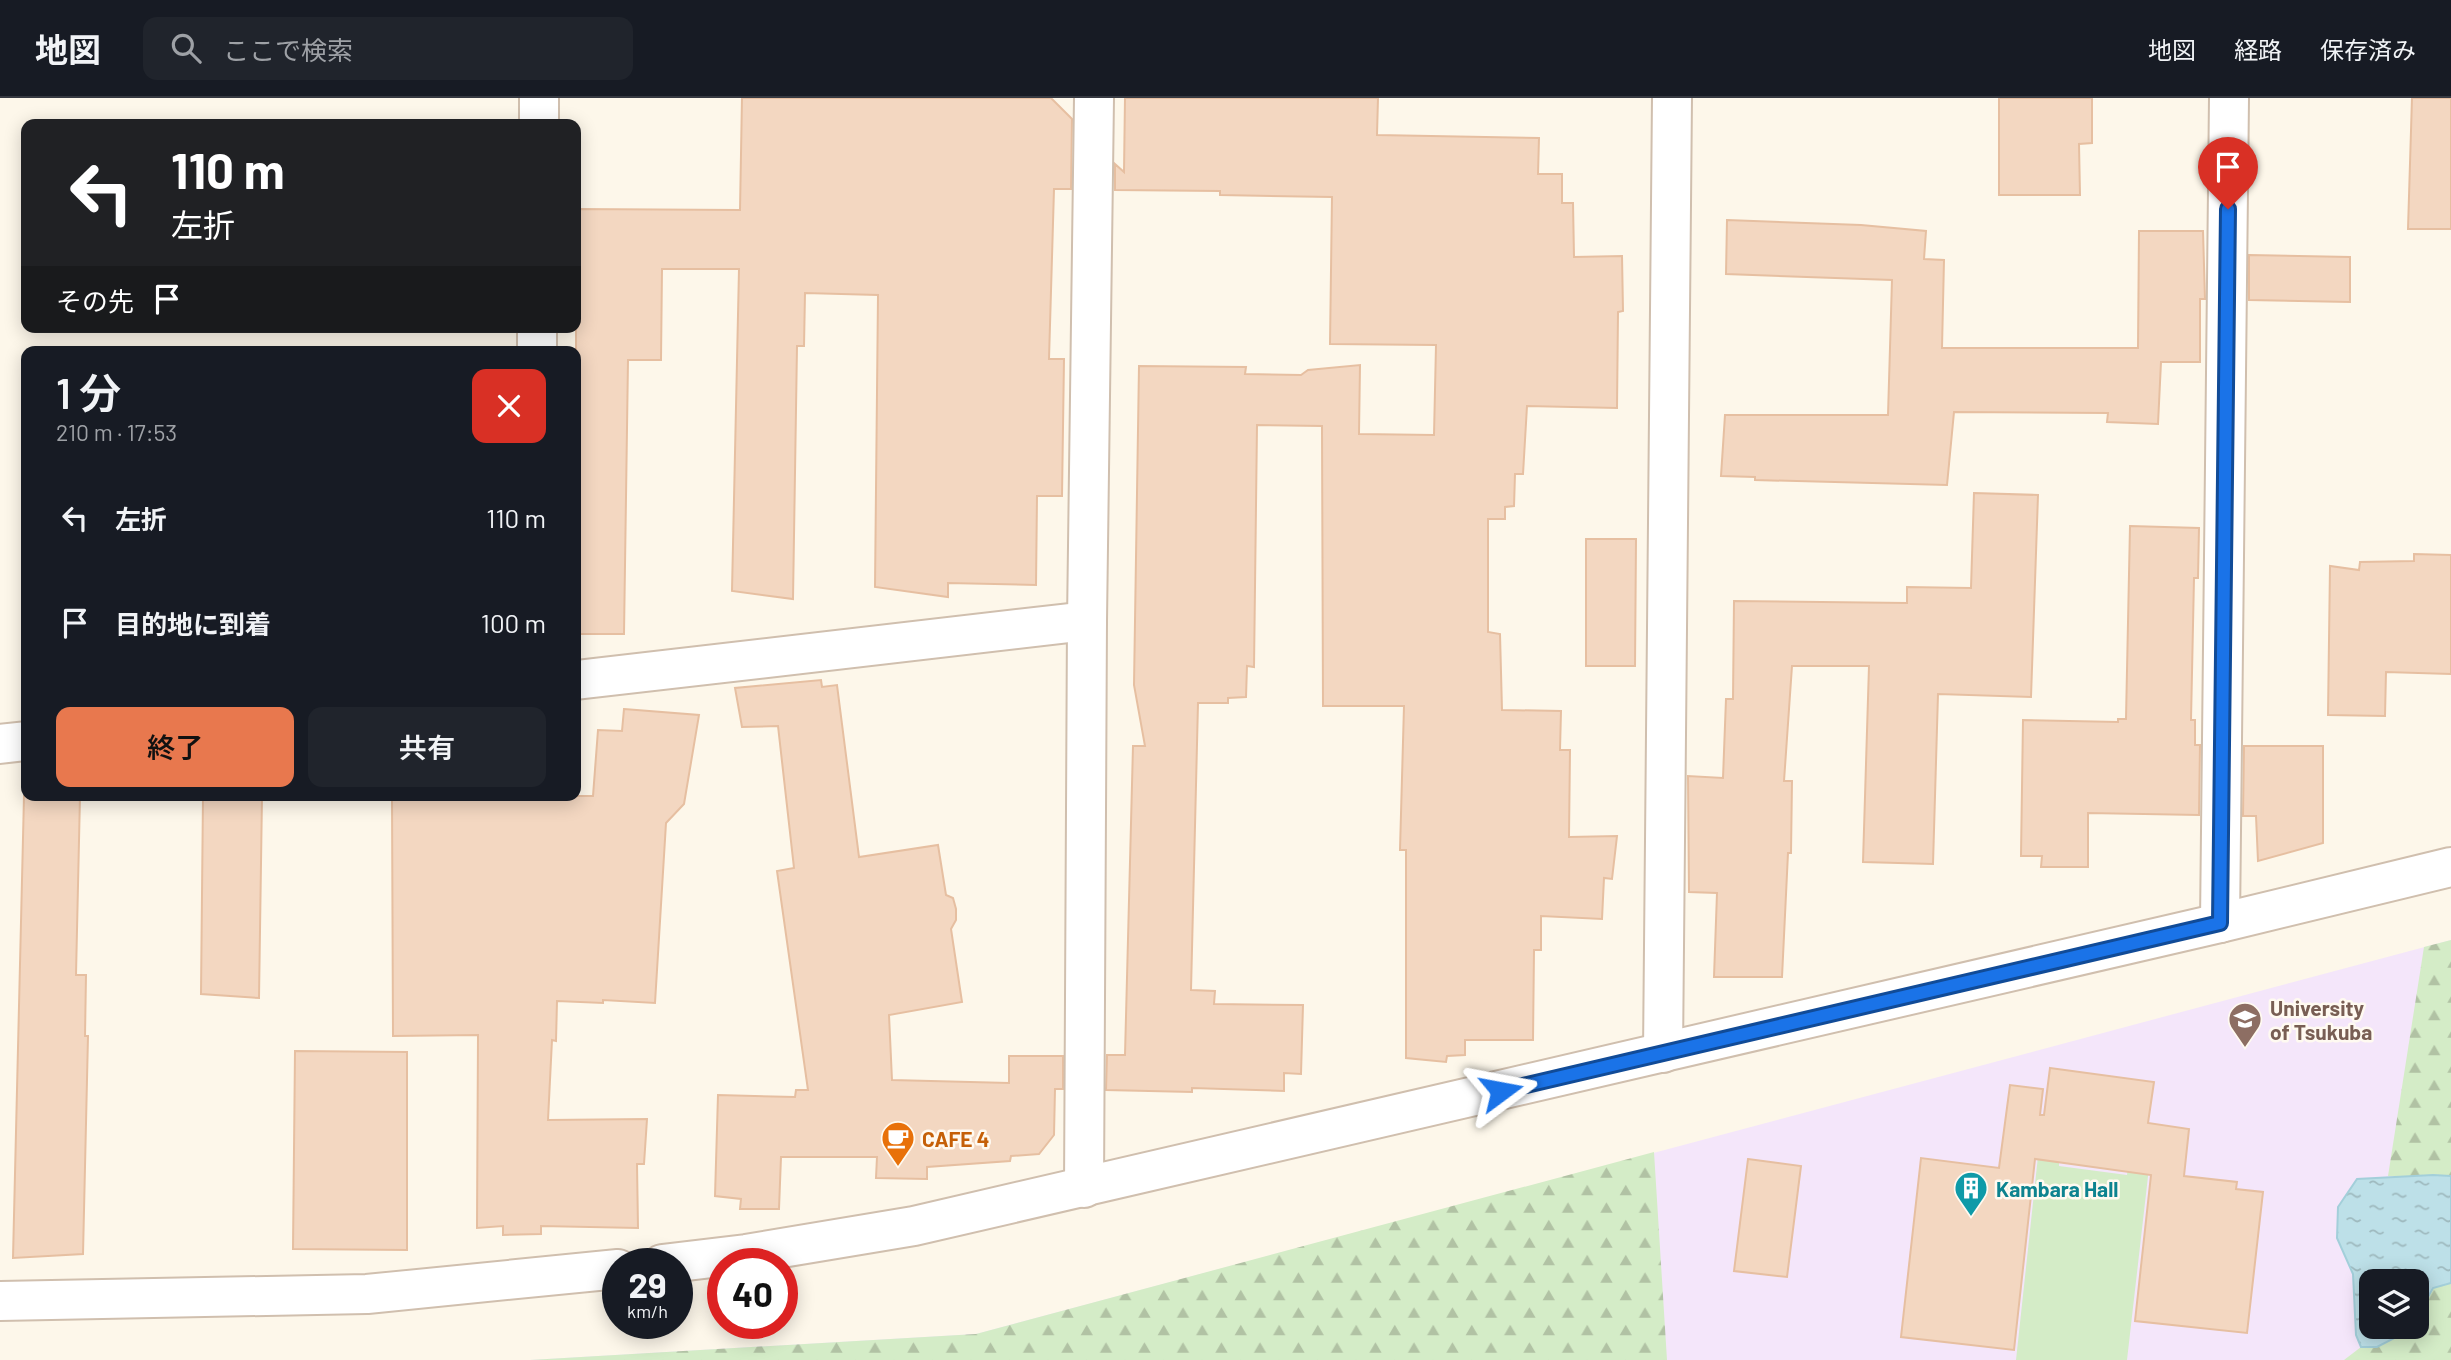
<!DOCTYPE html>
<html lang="ja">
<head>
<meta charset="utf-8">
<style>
  :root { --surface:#171b24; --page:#20242c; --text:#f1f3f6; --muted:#9ea1a6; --line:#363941; --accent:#e8784e }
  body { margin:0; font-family:Barlow,"Noto Sans JP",sans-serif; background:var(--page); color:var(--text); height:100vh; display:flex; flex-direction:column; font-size:26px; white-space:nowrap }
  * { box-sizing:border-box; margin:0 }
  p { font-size:23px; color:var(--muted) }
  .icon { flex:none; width:38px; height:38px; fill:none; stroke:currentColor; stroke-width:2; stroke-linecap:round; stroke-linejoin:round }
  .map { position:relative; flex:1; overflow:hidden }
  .details { position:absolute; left:21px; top:248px; width:560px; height:455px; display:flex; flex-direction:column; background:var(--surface); border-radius:14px; box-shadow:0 4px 18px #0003 }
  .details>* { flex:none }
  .banner { position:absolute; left:21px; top:21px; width:560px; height:214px; border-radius:14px; box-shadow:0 4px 18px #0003; background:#202124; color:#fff; overflow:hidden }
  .buttons { position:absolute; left:2359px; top:1171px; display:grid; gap:14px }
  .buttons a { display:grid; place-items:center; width:70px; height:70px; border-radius:14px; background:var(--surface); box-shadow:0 4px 18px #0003; font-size:35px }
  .speed { position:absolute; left:602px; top:1150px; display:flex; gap:14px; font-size:35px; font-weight:700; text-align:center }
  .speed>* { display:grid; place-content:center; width:91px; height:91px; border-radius:50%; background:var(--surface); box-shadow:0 4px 18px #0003; line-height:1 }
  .speed small { font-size:18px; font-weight:400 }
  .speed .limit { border:10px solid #d22; background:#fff; color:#111 }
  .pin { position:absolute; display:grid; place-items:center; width:60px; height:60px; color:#fff; margin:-72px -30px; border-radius:50% 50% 50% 0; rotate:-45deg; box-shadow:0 0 7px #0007 }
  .pin .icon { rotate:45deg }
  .me { position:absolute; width:77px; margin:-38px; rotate:77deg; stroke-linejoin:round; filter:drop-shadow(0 0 5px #0008) }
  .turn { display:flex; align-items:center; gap:24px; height:147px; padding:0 35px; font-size:32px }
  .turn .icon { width:91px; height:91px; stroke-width:2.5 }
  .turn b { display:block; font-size:49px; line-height:60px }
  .then { display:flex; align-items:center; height:66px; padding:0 35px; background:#0003; gap:14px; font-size:26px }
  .round { display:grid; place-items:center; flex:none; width:74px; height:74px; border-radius:14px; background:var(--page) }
  .headline { display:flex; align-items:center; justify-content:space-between; height:119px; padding:0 35px }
  h1 { font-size:42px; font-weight:600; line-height:52px }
  .button { display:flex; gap:14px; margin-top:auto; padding:14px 35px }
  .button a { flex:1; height:80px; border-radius:14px; background:var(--accent); color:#111; font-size:28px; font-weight:600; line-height:80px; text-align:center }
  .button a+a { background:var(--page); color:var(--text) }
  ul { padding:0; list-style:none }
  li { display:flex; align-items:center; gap:21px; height:105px; padding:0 35px }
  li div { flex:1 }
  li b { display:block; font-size:26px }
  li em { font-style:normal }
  header { display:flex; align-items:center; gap:42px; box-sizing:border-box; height:98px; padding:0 35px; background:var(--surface); border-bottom:2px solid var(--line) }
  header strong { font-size:33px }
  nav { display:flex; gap:38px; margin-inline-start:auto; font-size:24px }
  .search { width:490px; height:63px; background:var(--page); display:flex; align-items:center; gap:18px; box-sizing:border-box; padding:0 24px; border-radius:14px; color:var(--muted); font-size:26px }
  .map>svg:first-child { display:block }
</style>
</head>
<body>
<header>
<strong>地図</strong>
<div class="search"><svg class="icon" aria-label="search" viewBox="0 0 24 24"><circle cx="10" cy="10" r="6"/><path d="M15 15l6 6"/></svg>ここで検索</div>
<nav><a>地図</a><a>経路</a><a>保存済み</a></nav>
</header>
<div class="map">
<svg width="2451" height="1262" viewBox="0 0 2451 1262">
  <defs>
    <pattern id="forest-firs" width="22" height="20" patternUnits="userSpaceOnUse" patternTransform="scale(1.75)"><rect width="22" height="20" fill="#d4ecc7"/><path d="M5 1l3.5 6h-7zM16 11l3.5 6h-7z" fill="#b1c2a4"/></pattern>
    <pattern id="water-ripples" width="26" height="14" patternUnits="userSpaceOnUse" patternTransform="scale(1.75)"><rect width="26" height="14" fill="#bde0e8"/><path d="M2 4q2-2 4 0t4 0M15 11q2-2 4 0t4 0" fill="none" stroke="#9eb9be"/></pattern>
  </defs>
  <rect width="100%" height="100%" fill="#fdf7ea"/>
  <path fill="#f4e6fa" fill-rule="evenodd" d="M2451,842V1262H530L976,1236ZM2371,1183H2417V1228H2371Z"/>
  <polygon fill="#d4ecc7" points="2039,1049 2059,1051 2059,1068 2127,1077 2129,1059 2150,1061 2127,1262 2016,1262"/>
  <g fill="url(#forest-firs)">
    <polygon points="2451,842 2451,1078 2388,1078 2424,849"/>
    <polygon points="1654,1054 1667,1262 530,1262 976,1236"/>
    <polygon points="2451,1185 2451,1262 2344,1262 2361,1249 2377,1249 2408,1233 2411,1229 2417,1228 2417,1219 2433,1190"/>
  </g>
  <polygon fill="url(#water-ripples)" stroke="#a3cfda" stroke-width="2" points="2433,1077 2451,1078 2451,1185 2433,1190 2417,1219 2417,1183 2371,1183 2371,1228 2411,1229 2408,1233 2377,1249 2361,1249 2356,1237 2353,1176 2337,1140 2338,1109 2357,1081"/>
  <g fill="#f3d7c1" stroke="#e6bfa1" stroke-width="2">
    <polygon points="742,0 1051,0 1072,21 1071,91 1054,91 1049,261 1064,261 1062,398 1037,398 1036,487 948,485 948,499 875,489 878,197 805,195 804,248 797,248 793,501 732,493 739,171 662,171 661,262 628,262 624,536 576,536 576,111 740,112"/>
    <polygon points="1125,0 1378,0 1377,37 1539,40 1538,76 1562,76 1562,105 1573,105 1574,159 1622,158 1623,213 1618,214 1617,310 1527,308 1523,376 1515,376 1514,408 1505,409 1505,421 1488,421 1488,534 1500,536 1502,612 1561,613 1560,652 1570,652 1569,739 1617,738 1612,781 1604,780 1602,821 1541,818 1541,852 1534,852 1533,942 1465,942 1465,957 1447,958 1446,964 1406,960 1406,752 1400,752 1404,608 1323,608 1322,328 1257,327 1254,569 1247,568 1246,599 1228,600 1228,605 1198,605 1191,892 1215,893 1214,906 1303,907 1301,976 1284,975 1284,993 1192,990 1192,994 1106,992 1107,957 1125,957 1133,648 1145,648 1134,587 1139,268 1246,269 1245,276 1301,277 1308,272 1360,267 1359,336 1434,337 1436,247 1330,246 1332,99 1220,97 1220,93 1115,92 1115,66 1124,74"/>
    <polygon points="1999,0 2092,0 2092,45 2079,46 2080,97 1999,97"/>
    <polygon points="2412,0 2451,0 2451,131 2408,131"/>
    <polygon points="1727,122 1861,127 1926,133 1924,161 1944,162 1942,250 2138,250 2139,133 2203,133 2205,201 2200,201 2200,264 2161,264 2158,326 2107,324 2108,315 1954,314 1947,387 1755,382 1755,379 1721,378 1725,317 1888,317 1892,182 1726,176"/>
    <polygon points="2249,157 2350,159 2350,204 2249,202"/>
    <polygon points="1974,395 2038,397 2031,599 1938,596 1933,766 1863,764 1869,568 1792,568 1784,683 1792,683 1791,755 1788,755 1782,879 1714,879 1717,795 1689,794 1688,678 1723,680 1726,601 1733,601 1734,503 1907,505 1907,489 1971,490"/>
    <polygon points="2130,428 2199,430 2198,480 2194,480 2191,622 2195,622 2195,647 2200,647 2199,717 2088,715 2088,769 2041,769 2042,758 2021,758 2023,622 2118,624 2118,621 2126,621"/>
    <polygon points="1586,441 1636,441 1635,568 1586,568"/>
    <polygon points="2414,456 2451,457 2451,576 2386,574 2385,618 2328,617 2330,468 2359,472 2360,464 2414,463"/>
    <polygon points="821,582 822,589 837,587 859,759 938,747 946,797 953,800 956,811 956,822 951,831 962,904 889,917 892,982 1009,985 1009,958 1063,958 1063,991 1055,991 1054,1037 1039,1056 1011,1058 1010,1063 927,1069 927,1081 876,1080 877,1059 781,1059 779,1111 740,1111 741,1101 715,1098 718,997 795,999 796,992 808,992 777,773 794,770 778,628 742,629 735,590"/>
    <polygon points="624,611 699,617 684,706 666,725 655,905 603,902 603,905 557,903 556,943 552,942 548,1022 647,1021 644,1066 637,1066 638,1130 541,1128 541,1136 503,1137 503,1128 477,1130 478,937 393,938 392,698 593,698 598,632 622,633"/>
    <polygon points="2244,648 2323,648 2323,745 2258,763 2256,718 2243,718"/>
    <polygon points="24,698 80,698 76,877 86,877 85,938 88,938 83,1156 13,1160"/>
    <polygon points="203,698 262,698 259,900 201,896"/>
    <polygon points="295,953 407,954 407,1152 293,1151"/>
    <polygon points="2050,970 2154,984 2148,1025 2189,1031 2184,1078 2237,1084 2236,1091 2263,1094 2247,1235 2135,1223 2151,1077 2035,1061 2014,1252 1901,1239 1921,1060 1999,1070 2010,987 2043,991 2040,1017 2044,1017"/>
    <polygon points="1748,1061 1801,1068 1787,1179 1734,1173"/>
  </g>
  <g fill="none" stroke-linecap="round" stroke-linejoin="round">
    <defs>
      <g id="minor">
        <polyline points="539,26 539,0"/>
        <polyline points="537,254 537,229"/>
        <polyline points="576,582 1087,523"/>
        <polyline points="0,646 26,643"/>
        <polyline points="2220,825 2229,0"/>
        <polyline points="1663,955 1672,0"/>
        <polyline points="1084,1090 1087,523 1094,0"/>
        <polyline points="662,1166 746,1156 914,1128 2220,825 2451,769"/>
        <polyline points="0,1203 367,1196 618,1171"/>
      </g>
    </defs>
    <use href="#minor" stroke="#d0bfae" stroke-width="42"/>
    <use href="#minor" stroke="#fff" stroke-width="38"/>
  </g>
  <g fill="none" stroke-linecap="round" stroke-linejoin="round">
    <defs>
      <polyline id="route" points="1501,993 2220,825 2228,111"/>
    </defs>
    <use href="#route" stroke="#114b97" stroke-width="18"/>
    <use href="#route" stroke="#1a73e8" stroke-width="12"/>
  </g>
  <defs>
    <symbol id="university-pin" viewBox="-11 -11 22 30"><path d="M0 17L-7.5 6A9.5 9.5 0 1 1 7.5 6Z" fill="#8d6e63" stroke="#fffaf1"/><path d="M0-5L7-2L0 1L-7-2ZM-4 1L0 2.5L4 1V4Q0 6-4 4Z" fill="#fff"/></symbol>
    <symbol id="cafe-pin" viewBox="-11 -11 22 30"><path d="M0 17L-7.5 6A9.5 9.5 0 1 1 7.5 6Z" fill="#e8710a" stroke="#fffaf1"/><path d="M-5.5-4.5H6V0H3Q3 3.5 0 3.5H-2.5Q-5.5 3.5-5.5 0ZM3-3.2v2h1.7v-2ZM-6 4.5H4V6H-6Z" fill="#fff"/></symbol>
    <symbol id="building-pin" viewBox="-11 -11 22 30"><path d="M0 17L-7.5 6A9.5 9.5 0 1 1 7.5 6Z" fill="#0f9aa8" stroke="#fffaf1"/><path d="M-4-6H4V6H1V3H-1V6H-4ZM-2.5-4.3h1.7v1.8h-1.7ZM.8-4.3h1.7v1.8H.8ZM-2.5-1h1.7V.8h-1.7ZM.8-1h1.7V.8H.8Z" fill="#fff"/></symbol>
  </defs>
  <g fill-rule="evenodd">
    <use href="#university-pin" x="2226" y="902" width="38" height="52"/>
    <use href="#cafe-pin" x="879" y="1021" width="38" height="52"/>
    <use href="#building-pin" x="1952" y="1071" width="38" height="52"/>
  </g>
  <g text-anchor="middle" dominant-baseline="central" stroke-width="5" stroke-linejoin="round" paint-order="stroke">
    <g font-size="21" font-weight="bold" fill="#785e54" stroke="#fffaf1" text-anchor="start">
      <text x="2270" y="909">University<tspan x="2270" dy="24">of Tsukuba</tspan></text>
    </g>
    <g font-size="21" font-weight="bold" fill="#c56008" stroke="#fffaf1" text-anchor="start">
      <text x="922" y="1040">CAFE 4</text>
    </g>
    <g font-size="21" font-weight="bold" fill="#0d838f" stroke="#fffaf1" text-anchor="start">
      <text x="1996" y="1090">Kambara Hall</text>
    </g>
  </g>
</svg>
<div class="buttons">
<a><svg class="icon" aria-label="layers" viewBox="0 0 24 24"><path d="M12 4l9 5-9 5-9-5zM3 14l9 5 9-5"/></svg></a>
</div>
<div class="speed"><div>29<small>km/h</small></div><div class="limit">40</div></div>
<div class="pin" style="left:2228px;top:111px;background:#d93025"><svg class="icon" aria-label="arrive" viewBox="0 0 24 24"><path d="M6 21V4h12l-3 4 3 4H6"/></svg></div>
<svg class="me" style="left:1501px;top:993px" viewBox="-20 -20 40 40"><path d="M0-17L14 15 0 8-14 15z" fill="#1a73e8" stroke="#fff" stroke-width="4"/></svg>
<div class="banner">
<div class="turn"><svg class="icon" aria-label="left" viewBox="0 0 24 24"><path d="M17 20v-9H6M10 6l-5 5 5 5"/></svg><div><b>110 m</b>左折</div></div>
<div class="then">その先<svg class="icon" aria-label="arrive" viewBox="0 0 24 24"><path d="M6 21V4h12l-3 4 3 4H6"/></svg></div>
</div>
<section class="details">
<div class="headline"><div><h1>1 分</h1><p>210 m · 17:53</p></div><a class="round" style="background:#d93025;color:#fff"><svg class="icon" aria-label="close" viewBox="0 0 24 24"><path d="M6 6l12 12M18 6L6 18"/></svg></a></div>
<ul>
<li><svg class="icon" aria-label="left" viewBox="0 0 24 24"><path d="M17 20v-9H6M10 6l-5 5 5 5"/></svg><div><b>左折</b></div><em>110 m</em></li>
<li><svg class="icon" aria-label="arrive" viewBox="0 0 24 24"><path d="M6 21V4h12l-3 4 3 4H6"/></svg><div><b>目的地に到着</b></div><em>100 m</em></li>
</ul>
<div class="button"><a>終了</a><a>共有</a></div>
</section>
</div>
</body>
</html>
